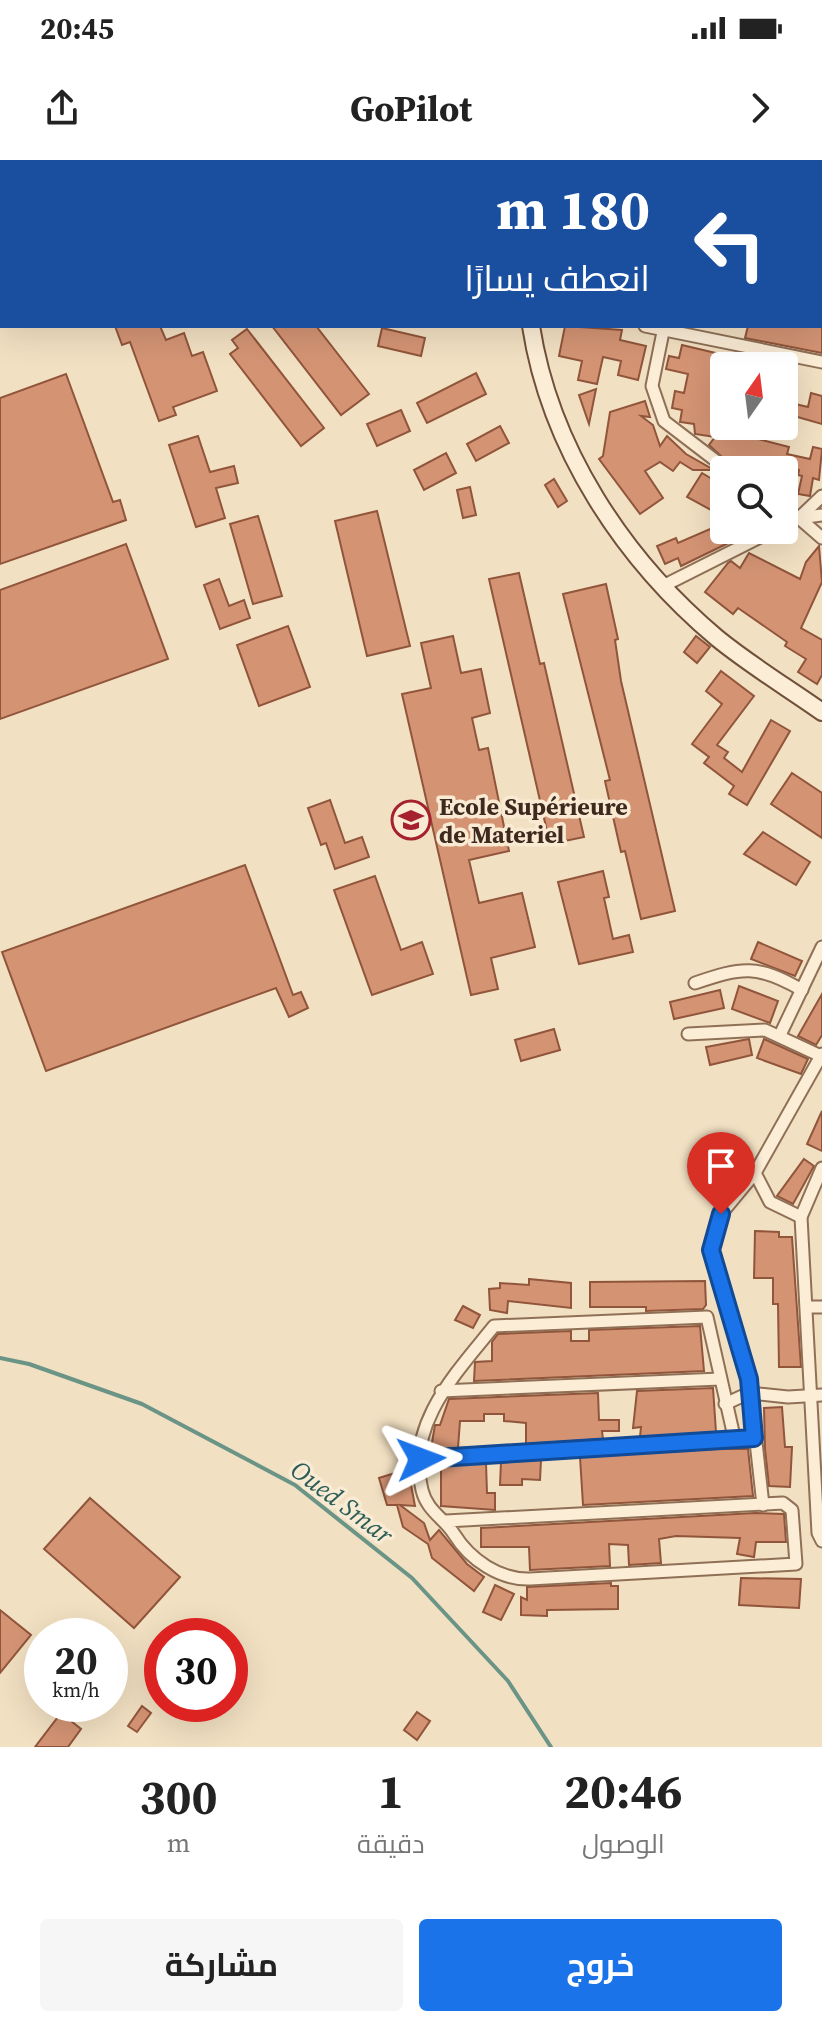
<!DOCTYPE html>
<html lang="ar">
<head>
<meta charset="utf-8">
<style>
  :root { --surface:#fff; --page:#f6f6f6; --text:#222; --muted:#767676; --accent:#1a73e8 }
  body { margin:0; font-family:"Source Serif 4",Cairo,serif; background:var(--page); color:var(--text); direction:rtl; height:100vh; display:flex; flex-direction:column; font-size:30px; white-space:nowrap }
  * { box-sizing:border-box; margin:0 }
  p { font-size:26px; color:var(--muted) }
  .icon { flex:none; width:44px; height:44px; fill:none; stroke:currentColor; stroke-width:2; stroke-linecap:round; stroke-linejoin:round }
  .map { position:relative; height:1587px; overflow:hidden; direction:ltr }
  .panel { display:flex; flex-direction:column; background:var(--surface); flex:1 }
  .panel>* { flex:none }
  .guide { position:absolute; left:0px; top:0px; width:822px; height:168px; box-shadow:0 8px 32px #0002; direction:rtl; background:#1a4fa0; color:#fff; overflow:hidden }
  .needle { width:52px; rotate:14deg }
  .controls { position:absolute; left:710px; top:192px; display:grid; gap:16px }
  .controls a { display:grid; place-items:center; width:88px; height:88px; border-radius:8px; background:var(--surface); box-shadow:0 8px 32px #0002; font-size:40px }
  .speed { position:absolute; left:24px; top:1458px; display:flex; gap:16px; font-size:40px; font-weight:700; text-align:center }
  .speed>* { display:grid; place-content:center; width:104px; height:104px; border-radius:50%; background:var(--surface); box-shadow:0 8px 32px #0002; line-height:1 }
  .speed small { font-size:20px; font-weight:400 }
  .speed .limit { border:12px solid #d22; background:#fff; color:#111 }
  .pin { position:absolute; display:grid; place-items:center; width:68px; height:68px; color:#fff; margin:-82px -34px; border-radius:50% 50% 50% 0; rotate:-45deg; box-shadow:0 0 8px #0007 }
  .pin .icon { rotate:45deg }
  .me { position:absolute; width:88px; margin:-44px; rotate:87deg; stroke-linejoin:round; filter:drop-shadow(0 0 6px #0008) }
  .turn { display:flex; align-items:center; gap:28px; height:168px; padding:0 40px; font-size:36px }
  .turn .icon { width:104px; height:104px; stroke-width:2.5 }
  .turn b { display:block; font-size:56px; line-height:68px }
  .eta { display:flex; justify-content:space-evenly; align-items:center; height:136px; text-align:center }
  .eta b { font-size:48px; font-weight:700; line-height:56px }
  .button { display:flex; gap:16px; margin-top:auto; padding:16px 40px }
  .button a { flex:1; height:92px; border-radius:8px; background:var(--accent); color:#fff; font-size:32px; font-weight:700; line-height:92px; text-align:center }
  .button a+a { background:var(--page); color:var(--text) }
  .status { display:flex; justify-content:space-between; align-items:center; height:56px; padding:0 40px; background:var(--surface); direction:ltr }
  .status svg { height:22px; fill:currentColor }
  header { display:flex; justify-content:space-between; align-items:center; height:104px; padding:0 40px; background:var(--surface); font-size:36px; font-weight:700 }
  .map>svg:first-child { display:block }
</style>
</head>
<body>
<div class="status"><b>20:45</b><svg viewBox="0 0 49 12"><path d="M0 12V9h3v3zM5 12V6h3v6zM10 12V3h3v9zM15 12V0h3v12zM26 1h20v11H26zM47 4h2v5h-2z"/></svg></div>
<header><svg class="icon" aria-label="forward" viewBox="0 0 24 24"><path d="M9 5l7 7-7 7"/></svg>GoPilot<svg class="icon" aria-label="share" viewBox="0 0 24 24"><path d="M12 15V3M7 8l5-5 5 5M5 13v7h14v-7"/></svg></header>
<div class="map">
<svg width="822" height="1587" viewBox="0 0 822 1587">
  <rect width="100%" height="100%" fill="#f2e0c2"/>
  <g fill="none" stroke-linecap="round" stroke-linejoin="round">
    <polyline stroke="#6a9486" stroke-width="4" points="0,1198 29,1204 142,1244 295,1325 412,1418 508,1521 551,1587"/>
  </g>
  <g fill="#d49474" stroke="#90553a" stroke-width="2">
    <polygon points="115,166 160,166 166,180 184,173 192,196 203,192 217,231 173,247 176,255 159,261 130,182 122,185"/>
    <polygon points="272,166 316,166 369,234 341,255"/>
    <polygon points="565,166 622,170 620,180 646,186 638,220 618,215 621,201 603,197 597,224 578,220 582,201 559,196"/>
    <polygon points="748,166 822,166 822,193 745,178"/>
    <polygon points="382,168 425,178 421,196 378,186"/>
    <polygon points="247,169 324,268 301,286 230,194 238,188 232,180"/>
    <polygon points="682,185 741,199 742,194 752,196 752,206 724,206 724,266 762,266 754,278 789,287 787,294 810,299 813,287 822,289 819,320 813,318 810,336 798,334 802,316 798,315 799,310 743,297 760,310 736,310 709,285 715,277 695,274 694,264 680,262 682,250 672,248 675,231 684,233 688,214 666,209 669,196 679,198"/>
    <polygon points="476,213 486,234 427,263 417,243"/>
    <polygon points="66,214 113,342 120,340 126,360 0,404 0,238"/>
    <polygon points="596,229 589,264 579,235"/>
    <polygon points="811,233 822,236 822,264 787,254 791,243 808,247"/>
    <polygon points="645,241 650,257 641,256 653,265 660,286 667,276 686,294 714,310 693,310 680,302 673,311 660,302 645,311 663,338 640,354 599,299 603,296 610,252"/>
    <polygon points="401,250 410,271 377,286 367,264"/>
    <polygon points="500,266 509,283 476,301 467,284"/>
    <polygon points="198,276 210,312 234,306 238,323 216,328 225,358 196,367 169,285"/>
    <polygon points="446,293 456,313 424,330 414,310"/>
    <polygon points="702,313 724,326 724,357 687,337"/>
    <polygon points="554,319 567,341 558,347 545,325"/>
    <polygon points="470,327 476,355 463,358 457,330"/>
    <polygon points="377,351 410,486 367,496 335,361"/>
    <polygon points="258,356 282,436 253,444 230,364"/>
    <polygon points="724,363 724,370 755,370 681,406 678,398 665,404 657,386 676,378 678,383"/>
    <polygon points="126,384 168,499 0,559 0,430"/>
    <polygon points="819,386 822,422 801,468 822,480 822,515 817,524 798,512 806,499 785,486 787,482 738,448 733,454 705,432 728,403 731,401 740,408 749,393 800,419 806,402"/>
    <polygon points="519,413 540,504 544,503 584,677 550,684 489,419"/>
    <polygon points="219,419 229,446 244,440 250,458 220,469 204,425"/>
    <polygon points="606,424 618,479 615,480 621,521 675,751 641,759 625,691 621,692 605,621 610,620 563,434"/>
    <polygon points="288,466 310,527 259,546 237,485"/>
    <polygon points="453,476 461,513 481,509 490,553 472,558 479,590 488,588 509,691 469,700 479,743 522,733 535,787 491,798 498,829 471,835 402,534 431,528 421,483"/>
    <polygon points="696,476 710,487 697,503 684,492"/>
    <polygon points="721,511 754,536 717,585 728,592 724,598 742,612 771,560 790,571 747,645 729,634 734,626 704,603 709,597 692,584 722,544 706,531"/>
    <polygon points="792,613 822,633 822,678 771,644"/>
    <polygon points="330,640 345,683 362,677 369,697 335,709 326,683 321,685 308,648"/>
    <polygon points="763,672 810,702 796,725 744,694"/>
    <polygon points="245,705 293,835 301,832 308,848 289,857 276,828 46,911 2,792"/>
    <polygon points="603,711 609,737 604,738 613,779 629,775 633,792 579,804 558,722"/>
    <polygon points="375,716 401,790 422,782 433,814 372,835 334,730"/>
    <polygon points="758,782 802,801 795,816 751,799"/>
    <polygon points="739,826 778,841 770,863 732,849"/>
    <polygon points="720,830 724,848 674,859 670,842"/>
    <polygon points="822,834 822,875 816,885 798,876"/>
    <polygon points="554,869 560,890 521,901 515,880"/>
    <polygon points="749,879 752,895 710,905 706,887"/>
    <polygon points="764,879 808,899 801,914 757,898"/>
    <polygon points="822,951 822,991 807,984"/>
    <polygon points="804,999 814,1006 793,1044 777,1036"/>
    <polygon points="755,1071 779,1072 779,1077 792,1077 801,1207 779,1207 778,1144 773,1144 773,1118 754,1118"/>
    <polygon points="529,1119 571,1123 571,1148 508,1141 507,1153 490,1150 489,1129 500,1128 500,1123 529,1125"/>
    <polygon points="705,1121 706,1145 703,1149 646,1151 646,1147 590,1147 590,1122"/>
    <polygon points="463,1146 480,1155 473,1168 455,1160"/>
    <polygon points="700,1166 704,1211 474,1221 475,1202 492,1201 492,1182 498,1174 571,1171 571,1181 589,1181 589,1170"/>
    <polygon points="713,1228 716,1272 640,1277 641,1267 633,1268 637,1231"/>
    <polygon points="598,1233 599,1260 619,1260 619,1271 602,1271 603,1279 526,1284 526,1263 504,1261 504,1254 484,1254 484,1261 460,1261 458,1288 431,1288 435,1265 440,1265 449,1239"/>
    <polygon points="782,1247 785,1287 792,1287 790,1327 769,1326 765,1289 764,1248"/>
    <polygon points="715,1289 748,1289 753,1336 583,1345 580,1297"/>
    <polygon points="541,1300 540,1320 522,1319 522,1325 500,1325 501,1302"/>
    <polygon points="486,1303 487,1333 495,1333 495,1350 441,1346 441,1306"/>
    <polygon points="408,1309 415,1346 400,1345 424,1363 430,1380 439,1370 467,1404 484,1417 474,1431 432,1398 428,1384 403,1367 397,1345 387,1345 379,1318"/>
    <polygon points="90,1338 180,1417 134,1468 44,1389"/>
    <polygon points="755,1353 784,1354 786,1382 756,1382 754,1397 737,1394 740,1378 676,1376 659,1379 661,1403 629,1405 628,1385 609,1384 610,1406 530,1410 529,1387 481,1387 481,1368"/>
    <polygon points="741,1418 801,1419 799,1448 739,1445"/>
    <polygon points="611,1423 611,1426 618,1426 618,1449 547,1450 547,1456 521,1455 521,1437 527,1440 527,1427"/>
    <polygon points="495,1425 514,1434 501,1460 483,1452"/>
    <polygon points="0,1450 31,1475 0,1513"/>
    <polygon points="142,1546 151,1553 137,1572 128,1566"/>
    <polygon points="417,1552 430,1561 417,1580 404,1570"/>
    <polygon points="61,1553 81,1569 68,1587 35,1587"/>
  </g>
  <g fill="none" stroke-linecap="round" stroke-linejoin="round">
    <defs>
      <g id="minor">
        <polyline points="641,2 642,0"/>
        <polyline points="759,2 760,0"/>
        <polyline points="820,75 822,76"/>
        <polyline points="645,166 822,202"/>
        <polyline points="664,167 652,226 664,261 728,310"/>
        <polyline points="784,349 799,358 822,355"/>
        <polyline points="799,358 822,378"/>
        <polyline points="784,365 799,358 822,336"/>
        <polyline points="663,426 774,370"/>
        <path d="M695,823C742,807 757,804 802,830"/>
        <polyline points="688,874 765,870 821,896"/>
        <polyline points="780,875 822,787"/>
        <polyline points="822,1008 801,1057 818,1373 822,1381"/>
        <polyline points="755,1013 721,1054 711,1090 749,1219 763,1345"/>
        <polyline points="801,1057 770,1042 755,1013 822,894"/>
        <polyline points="807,1147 822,1147"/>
        <polyline points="441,1231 720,1219"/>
        <polyline points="725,1244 749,1233 788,1237 822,1235"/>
        <polyline points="421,1299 754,1278"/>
        <path d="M446,1361L783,1343L792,1350L796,1404L530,1419C500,1420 470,1400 454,1374C444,1358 427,1351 422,1330C405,1265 457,1212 494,1166L707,1157L735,1281"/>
      </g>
      <g id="secondary">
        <polyline points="537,0 537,2"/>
        <path d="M531,166C550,288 623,399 717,478C750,505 788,528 822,552"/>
      </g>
    </defs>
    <use href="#minor" stroke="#8f7057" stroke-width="15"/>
    <use href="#secondary" stroke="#70503a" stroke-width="20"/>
    <use href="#minor" stroke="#fcedd6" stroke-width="11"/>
    <use href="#secondary" stroke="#fcedd6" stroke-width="16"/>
  </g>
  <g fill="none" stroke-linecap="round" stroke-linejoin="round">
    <defs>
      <polyline id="route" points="421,1299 754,1278 749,1219 711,1090 721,1054"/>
    </defs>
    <use href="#route" stroke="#114b97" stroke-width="20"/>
    <use href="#route" stroke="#1a73e8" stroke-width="14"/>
  </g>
  <defs>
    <symbol id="university-ring" viewBox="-11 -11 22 22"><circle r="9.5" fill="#f9ead3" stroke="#a4212d" stroke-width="1.5"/><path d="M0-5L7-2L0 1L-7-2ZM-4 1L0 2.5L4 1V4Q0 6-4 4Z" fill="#a4212d"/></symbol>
  </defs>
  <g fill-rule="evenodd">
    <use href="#university-ring" x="389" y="638" width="44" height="44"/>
  </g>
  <g text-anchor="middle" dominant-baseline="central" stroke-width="7" stroke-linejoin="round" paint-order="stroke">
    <g font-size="24" font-weight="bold" fill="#3d291d" stroke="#f9ead3" text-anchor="start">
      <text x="439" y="646">Ecole Supérieure<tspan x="439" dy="28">de Materiel</tspan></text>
    </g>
    <g font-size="26" font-style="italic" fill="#2a5e56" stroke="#f9ead3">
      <text transform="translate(342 1342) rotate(37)">Oued Smar</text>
    </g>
  </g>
</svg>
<div class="controls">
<a><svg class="needle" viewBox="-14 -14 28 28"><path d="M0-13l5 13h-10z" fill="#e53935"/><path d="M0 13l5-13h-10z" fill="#767676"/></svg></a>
<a><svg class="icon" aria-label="search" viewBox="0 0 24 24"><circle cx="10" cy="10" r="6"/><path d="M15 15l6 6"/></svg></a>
</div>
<div class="speed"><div>20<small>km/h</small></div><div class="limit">30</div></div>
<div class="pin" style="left:721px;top:1054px;background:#d93025"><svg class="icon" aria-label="arrive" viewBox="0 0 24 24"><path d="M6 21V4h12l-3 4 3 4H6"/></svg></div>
<svg class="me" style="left:421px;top:1299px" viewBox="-20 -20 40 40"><path d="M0-17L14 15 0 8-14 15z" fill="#1a73e8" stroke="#fff" stroke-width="4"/></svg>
<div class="guide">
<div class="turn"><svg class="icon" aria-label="left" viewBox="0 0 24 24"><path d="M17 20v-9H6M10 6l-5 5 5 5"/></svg><div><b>180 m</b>انعطف يسارًا</div></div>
</div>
</div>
<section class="panel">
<div class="eta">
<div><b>20:46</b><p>الوصول</p></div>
<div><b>1</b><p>دقيقة</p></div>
<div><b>300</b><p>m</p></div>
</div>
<div class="button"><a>خروج</a><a>مشاركة</a></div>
</section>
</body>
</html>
